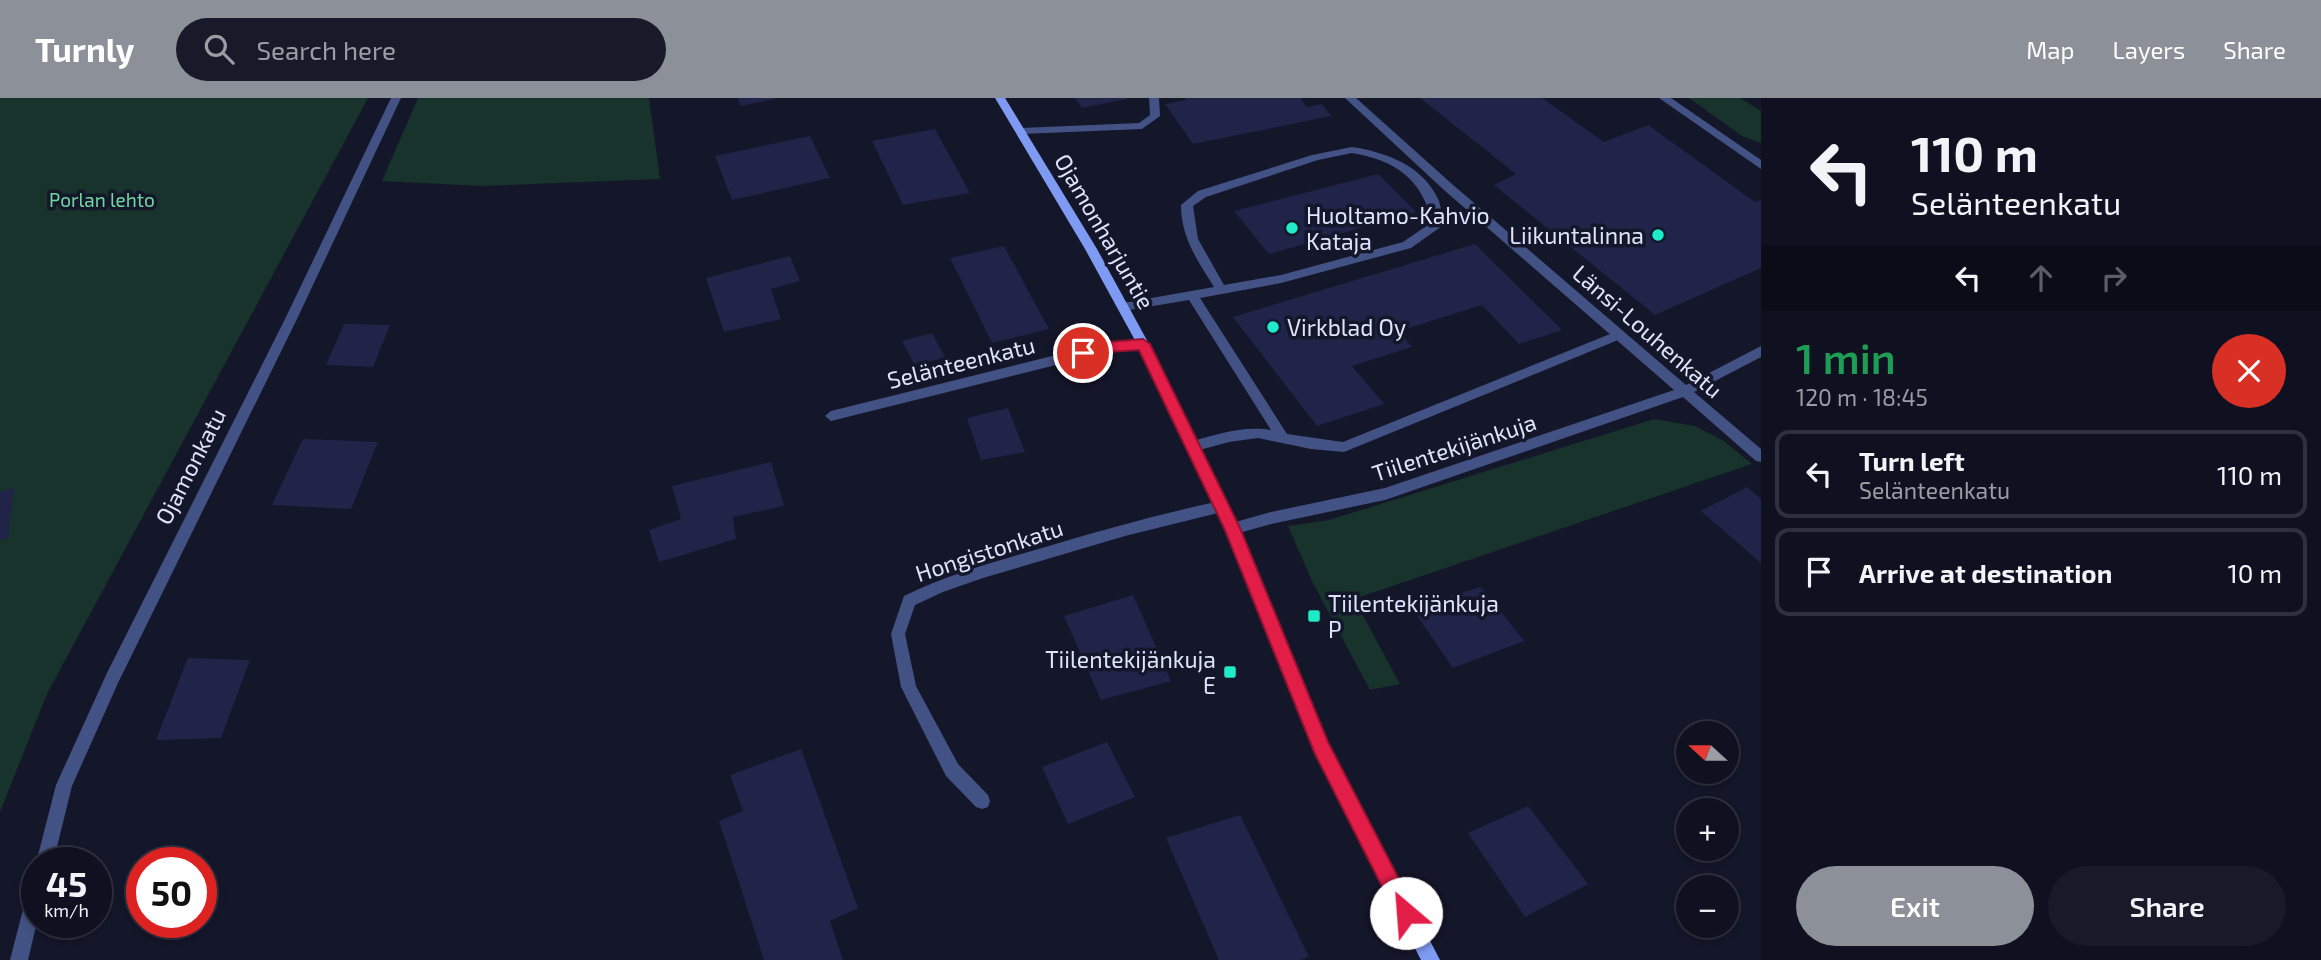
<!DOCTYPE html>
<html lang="en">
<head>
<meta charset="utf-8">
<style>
  :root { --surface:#0f1020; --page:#181929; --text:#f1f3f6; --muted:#9b9da5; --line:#2f303e; --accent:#8c9099 }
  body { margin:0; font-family:"Exo 2",sans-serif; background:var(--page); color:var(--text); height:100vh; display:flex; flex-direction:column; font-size:26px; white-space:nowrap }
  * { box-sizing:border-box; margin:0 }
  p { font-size:23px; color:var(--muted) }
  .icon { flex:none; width:38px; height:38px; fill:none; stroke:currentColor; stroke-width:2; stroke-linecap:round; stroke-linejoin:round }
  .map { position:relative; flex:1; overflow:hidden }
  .side { display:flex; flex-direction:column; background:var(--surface); width:560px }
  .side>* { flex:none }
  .hud { background:#0f1020; color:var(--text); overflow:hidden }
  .needle { width:46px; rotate:291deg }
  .fabs { position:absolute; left:1676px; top:623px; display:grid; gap:14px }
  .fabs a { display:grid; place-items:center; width:63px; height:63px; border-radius:50%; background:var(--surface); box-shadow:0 4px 10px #0003,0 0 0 2px var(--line); font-size:35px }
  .speed { position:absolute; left:21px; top:749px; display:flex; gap:14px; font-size:35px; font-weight:700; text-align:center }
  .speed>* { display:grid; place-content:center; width:91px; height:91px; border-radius:50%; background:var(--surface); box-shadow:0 4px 10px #0003,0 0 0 2px var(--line); line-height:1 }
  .speed small { font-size:18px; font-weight:400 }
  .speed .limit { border:10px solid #d22; background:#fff; color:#111 }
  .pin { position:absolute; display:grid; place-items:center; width:60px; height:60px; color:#fff; margin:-30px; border:4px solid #fff; border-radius:50%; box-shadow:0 2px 7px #0007 }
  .me { position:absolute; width:77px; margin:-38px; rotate:333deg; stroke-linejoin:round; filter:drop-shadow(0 0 5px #0008) }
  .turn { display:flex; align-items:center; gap:24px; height:147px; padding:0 35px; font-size:32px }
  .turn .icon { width:91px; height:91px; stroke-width:2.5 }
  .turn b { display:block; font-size:49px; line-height:60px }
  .lanes { display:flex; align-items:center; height:66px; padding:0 35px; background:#0003; justify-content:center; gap:35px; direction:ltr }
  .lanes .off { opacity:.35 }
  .round { display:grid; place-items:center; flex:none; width:74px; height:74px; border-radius:37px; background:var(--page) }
  .overview { display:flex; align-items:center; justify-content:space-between; height:119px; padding:0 35px }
  h1 { font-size:42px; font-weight:600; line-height:52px; color:#1e9e55 }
  .action { display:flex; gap:14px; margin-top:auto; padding:14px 35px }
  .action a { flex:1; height:80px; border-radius:42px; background:var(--accent); color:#fff; font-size:28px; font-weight:600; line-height:80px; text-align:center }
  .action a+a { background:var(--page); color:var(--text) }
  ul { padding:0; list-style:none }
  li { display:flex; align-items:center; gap:21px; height:88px; margin:0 14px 10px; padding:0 21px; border:4px solid var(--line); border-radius:14px }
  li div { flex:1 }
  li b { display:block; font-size:26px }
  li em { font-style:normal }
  header { display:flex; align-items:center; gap:42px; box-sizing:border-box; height:98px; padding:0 35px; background:var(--accent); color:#fff }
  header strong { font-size:33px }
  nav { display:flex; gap:38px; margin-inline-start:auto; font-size:24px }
  .search { width:490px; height:63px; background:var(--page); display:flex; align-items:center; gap:18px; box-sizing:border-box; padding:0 24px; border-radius:38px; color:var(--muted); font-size:26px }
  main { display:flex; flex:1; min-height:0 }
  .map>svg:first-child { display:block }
</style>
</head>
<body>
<header>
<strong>Turnly</strong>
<div class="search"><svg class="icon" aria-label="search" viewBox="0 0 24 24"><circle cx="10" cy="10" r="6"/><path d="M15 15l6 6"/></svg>Search here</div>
<nav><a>Map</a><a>Layers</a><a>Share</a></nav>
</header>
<main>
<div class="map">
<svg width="1761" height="862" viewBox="0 0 1761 862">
  <rect width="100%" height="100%" fill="#14162a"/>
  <g fill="#17332b">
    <polygon points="0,0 368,0 47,596 0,714"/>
    <polygon points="418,0 649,0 660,81 482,88 382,83"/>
    <polygon points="1689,0 1740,0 1761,13 1761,45 1742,38"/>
    <polygon points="1654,321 1695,328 1724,343 1752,366 1354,501 1400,586 1370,592 1313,485 1288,428 1329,422"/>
  </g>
  <g fill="#212449">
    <polygon points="738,0 775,0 775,1 740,8"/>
    <polygon points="1075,0 1127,0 1127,1 1082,10"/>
    <polygon points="1184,0 1300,0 1307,9 1322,6 1331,18 1193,46 1165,6 1186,2"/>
    <polygon points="1420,0 1542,0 1604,44 1648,27 1755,104 1761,102 1761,170 1655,217 1494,87 1516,76"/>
    <polygon points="935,31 970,95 903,107 872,43"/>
    <polygon points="810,38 830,80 732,102 715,58"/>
    <polygon points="1378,76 1416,114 1269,156 1234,113"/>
    <polygon points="1475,146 1562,232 1519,246 1482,207 1399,233 1412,249 1352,268 1384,306 1317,328 1233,219"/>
    <polygon points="1004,148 1049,231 992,245 950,160"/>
    <polygon points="790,158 800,183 771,191 781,221 724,234 706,180"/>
    <polygon points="344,226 390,227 373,269 326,267"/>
    <polygon points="932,235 945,259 915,268 902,243"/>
    <polygon points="1008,310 1025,354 981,362 967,320"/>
    <polygon points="303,341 378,344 351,411 272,407"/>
    <polygon points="771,364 784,408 733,419 736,441 659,464 649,432 681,421 672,388"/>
    <polygon points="1747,389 1761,401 1761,465 1701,413"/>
    <polygon points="14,390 8,440 0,442 0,394"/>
    <polygon points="1481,489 1524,543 1453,570 1412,510"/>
    <polygon points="1133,497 1171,583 1101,602 1064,518"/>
    <polygon points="188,560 250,562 221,640 156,642"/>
    <polygon points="1107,644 1135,699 1068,726 1042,669"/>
    <polygon points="801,651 858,810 830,823 843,862 764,862 719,723 743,713 730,677"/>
    <polygon points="1528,708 1588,786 1525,819 1468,735"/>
    <polygon points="1240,717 1309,859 1300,862 1219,862 1166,740"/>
  </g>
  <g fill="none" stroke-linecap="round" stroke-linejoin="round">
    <g fill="#435284" fill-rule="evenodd">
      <polygon points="1149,0 1159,0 1160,18 1142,31 1021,36 1016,33 1021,30 1139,25 1150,17"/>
      <polygon points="1659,0 1671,0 1761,62 1761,71"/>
      <path d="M1352,49C1386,54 1424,68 1439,103C1441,110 1442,118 1444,125L1442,128L1411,150L1281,185L1200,200L1287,336L1343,344L1615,234L1619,232L1625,237L1623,240L1344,354L1311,351L1258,340L1229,344L1192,354L1187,353L1185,349L1187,345C1213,337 1244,327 1271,332L1189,202L1123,213L1117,209L1123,205L1214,189C1197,162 1181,139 1181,107L1198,93L1312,57ZM1352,55C1394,62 1422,80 1432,124L1403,144L1281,177L1224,187L1198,141L1193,108L1206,99L1318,62Z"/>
    </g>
    <g fill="#435284" fill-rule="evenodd">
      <polygon points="1345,0 1356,0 1452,86 1686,287 1761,248 1761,259 1694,294 1761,351 1761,364 1756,363 1683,299 1385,402 1271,426 1232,437 1227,435 1225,431 1227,427 1232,425 1271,414 1385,390 1674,292 1444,92"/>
      <polygon points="1143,241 1149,246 1147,249 1108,254 831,323 825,318 831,313 1108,244"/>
      <path d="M1221,403L1226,405L1228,409L1226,413L1125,438L983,480L943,494L915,507L905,536L916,588L958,666L988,697L990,703L988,709L982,711L976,709L946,678L901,589L891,536L904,498C946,477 990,465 1035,452C1096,434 1158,416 1221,403Z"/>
    </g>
    <g fill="#435284" fill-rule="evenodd">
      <polygon points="391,0 401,0 297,221 118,585 72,688 53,765 37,765 37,768 36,765 56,687 107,575 285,221"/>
      <polygon points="37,783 37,824 28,862 10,862 28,792 31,786"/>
    </g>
    <polygon fill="#7f9af3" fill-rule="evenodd" points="995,0 1005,0 1097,151 1149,246 1239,431 1327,644 1440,862 1421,862 1315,654 1225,431 1137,246 1085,151"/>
  </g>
  <polygon fill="#e11d48" stroke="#92132f" stroke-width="2" points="1143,241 1150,246 1240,430 1328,644 1413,808 1416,815 1413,822 1406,825 1399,822 1315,656 1224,430 1139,252 1108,254 1083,261 1076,255 1078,252 1108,244"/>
  <g fill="#1debca" stroke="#14162a" stroke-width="2.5">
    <circle cx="1292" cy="130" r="7"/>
    <circle cx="1658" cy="137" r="7"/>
    <circle cx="1273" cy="229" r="7"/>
    <rect x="1307" y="511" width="14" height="14" rx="3.5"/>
    <rect x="1223" y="567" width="14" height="14" rx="3.5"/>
  </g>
  <g text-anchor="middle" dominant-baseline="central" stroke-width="7" stroke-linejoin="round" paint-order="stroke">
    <g font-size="19" fill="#70d7a3" stroke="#14162a">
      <text x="102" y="101">Porlan lehto</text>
    </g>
    <g font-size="23" fill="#dfe4fc" stroke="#14162a" text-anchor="start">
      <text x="1306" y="117">Huoltamo-Kahvio<tspan x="1306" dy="26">Kataja</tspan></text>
      <text x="1644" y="137" text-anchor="end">Liikuntalinna</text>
      <text x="1287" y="229">Virkblad Oy</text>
      <text x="1328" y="505">Tiilentekijänkuja<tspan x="1328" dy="26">P</tspan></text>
      <text x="1216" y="561" text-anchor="end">Tiilentekijänkuja<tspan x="1216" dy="26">E</tspan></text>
    </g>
    <g font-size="23" fill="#dfe4fc" stroke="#14162a">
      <text transform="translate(1105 133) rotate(60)">Ojamonharjuntie</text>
      <text transform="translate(1648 233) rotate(41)">Länsi-Louhenkatu</text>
      <text transform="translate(961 264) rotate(-14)">Selänteenkatu</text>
      <text transform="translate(1454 349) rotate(-18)">Tiilentekijänkuja</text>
      <text transform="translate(190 368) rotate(-63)">Ojamonkatu</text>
      <text transform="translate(989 452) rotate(-18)">Hongistonkatu</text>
    </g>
  </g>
</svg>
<div class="fabs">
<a><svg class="needle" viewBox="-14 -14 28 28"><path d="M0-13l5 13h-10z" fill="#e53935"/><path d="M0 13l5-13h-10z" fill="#9b9da5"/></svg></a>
<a>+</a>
<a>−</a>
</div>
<div class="speed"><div>45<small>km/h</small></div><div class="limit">50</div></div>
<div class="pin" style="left:1083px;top:255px;background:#d93025"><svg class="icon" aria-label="arrive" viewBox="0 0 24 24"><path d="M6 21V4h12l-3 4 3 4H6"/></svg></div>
<svg class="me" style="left:1406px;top:815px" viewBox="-20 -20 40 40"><circle r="19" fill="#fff"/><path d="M0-13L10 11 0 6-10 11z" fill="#e11d48"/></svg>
</div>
<section class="side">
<div class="hud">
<div class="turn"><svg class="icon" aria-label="left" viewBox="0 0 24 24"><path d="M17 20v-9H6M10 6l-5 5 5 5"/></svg><div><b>110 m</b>Selänteenkatu</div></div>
<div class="lanes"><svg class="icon" aria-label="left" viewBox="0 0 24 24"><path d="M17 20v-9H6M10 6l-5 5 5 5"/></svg><svg class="icon off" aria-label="ahead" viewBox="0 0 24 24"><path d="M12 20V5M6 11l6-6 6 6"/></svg><svg class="icon off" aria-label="right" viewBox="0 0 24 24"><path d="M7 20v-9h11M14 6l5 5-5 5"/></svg></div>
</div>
<div class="overview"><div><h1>1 min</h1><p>120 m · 18:45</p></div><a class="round" style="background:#d93025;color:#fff"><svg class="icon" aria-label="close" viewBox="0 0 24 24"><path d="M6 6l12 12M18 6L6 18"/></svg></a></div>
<ul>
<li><svg class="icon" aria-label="left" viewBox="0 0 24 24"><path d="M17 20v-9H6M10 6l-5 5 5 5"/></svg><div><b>Turn left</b><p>Selänteenkatu</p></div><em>110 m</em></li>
<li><svg class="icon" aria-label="arrive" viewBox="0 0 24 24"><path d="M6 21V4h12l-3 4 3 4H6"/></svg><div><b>Arrive at destination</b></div><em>10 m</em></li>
</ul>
<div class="action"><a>Exit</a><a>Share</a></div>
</section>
</main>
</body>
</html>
